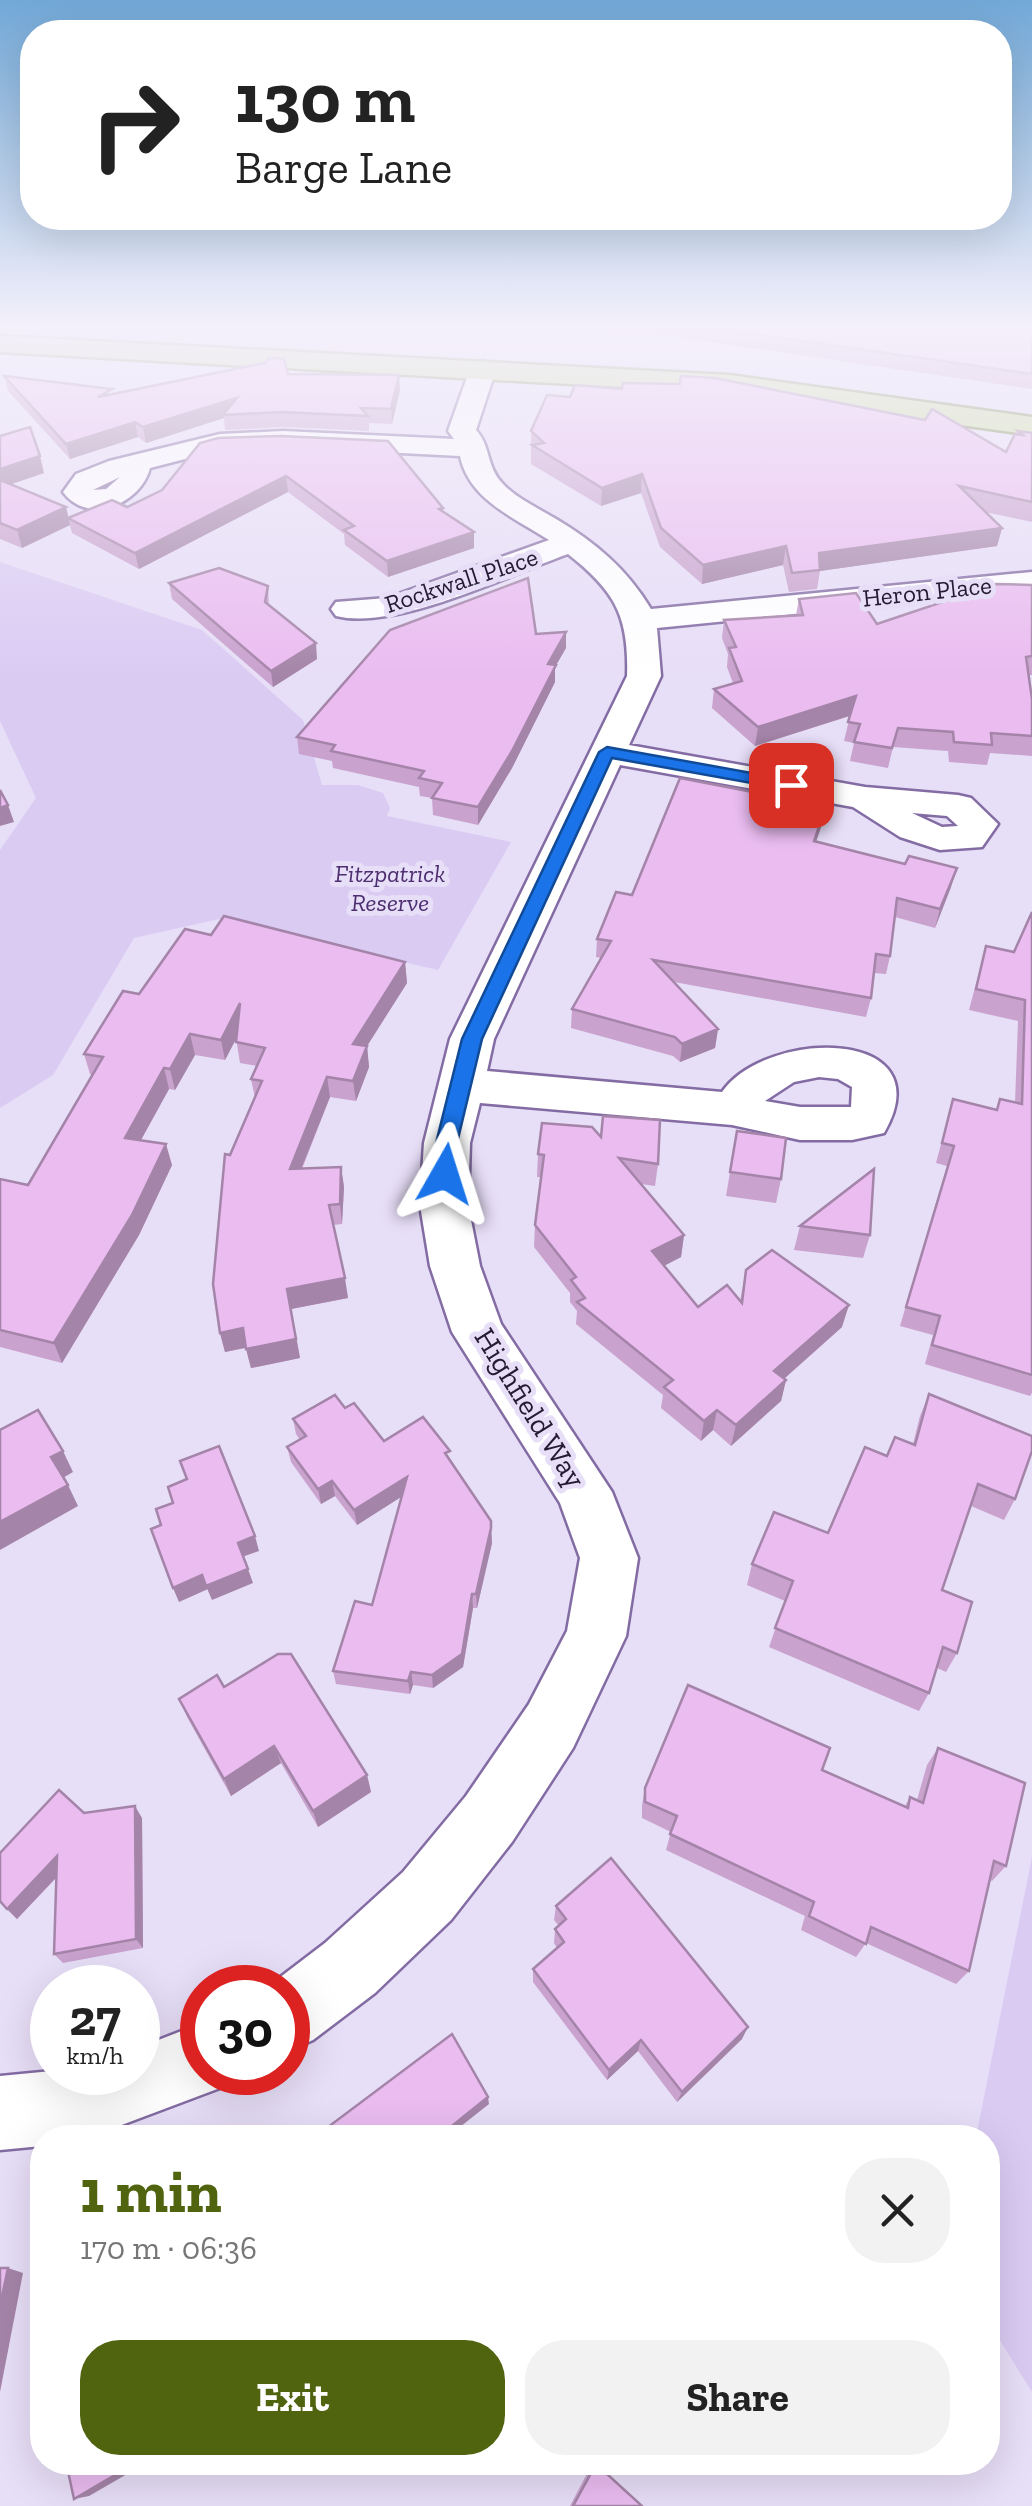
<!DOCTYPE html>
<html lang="en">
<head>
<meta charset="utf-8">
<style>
  :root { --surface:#fff; --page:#f2f2f2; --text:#222; --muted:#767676; --accent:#50630e }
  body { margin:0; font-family:"Zilla Slab",serif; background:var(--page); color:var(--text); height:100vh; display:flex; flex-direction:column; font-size:38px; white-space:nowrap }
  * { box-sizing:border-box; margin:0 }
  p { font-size:32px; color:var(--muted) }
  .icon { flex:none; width:55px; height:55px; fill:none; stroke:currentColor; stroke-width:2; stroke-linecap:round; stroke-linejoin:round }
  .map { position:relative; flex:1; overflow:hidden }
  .drawer { position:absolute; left:30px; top:2125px; width:970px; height:350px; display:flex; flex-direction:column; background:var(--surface); border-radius:40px; box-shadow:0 10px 40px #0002 }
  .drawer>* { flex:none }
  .top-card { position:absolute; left:20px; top:20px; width:992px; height:210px; border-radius:40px; box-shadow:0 10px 40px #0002; background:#fff; color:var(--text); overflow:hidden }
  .speed { position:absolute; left:30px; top:1965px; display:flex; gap:20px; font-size:50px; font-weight:700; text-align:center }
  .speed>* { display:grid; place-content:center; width:130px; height:130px; border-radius:50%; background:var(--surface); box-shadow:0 10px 40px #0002; line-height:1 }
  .speed small { font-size:25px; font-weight:400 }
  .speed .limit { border:15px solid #d22; background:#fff; color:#111 }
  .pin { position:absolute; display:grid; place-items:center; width:85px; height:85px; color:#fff; margin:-42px; border-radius:20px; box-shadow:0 5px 15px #0006 }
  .me { position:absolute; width:110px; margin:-55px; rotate:6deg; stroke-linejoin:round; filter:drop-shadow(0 0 8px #0008) }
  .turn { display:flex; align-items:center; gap:35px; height:210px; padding:0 50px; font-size:45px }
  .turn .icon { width:130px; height:130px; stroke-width:2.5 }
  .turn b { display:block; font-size:70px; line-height:85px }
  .round { display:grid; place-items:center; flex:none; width:105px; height:105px; border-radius:40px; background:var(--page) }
  .summary { display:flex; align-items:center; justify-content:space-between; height:170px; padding:0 50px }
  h1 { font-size:60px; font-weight:800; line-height:75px; color:var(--accent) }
  .primary-button { display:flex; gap:20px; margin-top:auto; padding:20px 50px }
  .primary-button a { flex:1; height:115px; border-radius:40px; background:var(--accent); color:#fff; font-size:40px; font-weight:800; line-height:115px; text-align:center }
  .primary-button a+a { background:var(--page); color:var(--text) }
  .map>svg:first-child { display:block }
</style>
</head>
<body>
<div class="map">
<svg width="1032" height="2506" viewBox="0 0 1032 2506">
  <rect width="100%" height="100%" fill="#e7def7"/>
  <g fill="#dacbf3">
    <polygon points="0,562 202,630 303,720 322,785 358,785 383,793 390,808 387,816 511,842 438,970 219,919 134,938 53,1075 0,1108 0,850 36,798 0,721"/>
    <polygon points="1032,1857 1032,2392 988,2321 988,2138 976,2137"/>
  </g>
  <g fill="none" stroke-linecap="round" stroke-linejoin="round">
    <defs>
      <g id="street">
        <path d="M483,361L496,369L476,430C491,446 486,467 503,484C517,499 538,508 556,519C596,543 627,569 651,609L1032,572V590L657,628L661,676L629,745L865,787L958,795L971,798L998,824L982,847L940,850L900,837L853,807L620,765L494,1039L487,1071L722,1092C766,1028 945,1027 884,1133L852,1140H800L732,1125L480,1103L470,1143L468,1205L480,1266L501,1324L612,1492L638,1558L626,1636L573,1748L512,1842L451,1920L375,1993L313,2040L288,2051V1988H266L325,1943L403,1872L466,1796L529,1704L567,1631L580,1558L560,1503L452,1332L430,1266L420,1205L424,1143L450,1039L627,676C629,616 615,591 568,554C509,575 396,631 336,616L331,609L336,602L387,598L549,540C515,518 469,500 460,456L283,447L220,450L150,468C141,504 88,526 63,492L76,474L109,461L220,434L283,431L454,439L448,431L470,369ZM120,477L106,489L93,490ZM912,813L947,816L958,826L942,827ZM819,1077L838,1079L852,1087L851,1107H800L765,1101L794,1082Z"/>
        <polygon points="202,2023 202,2072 233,2072 228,2085 103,2132 84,2138 42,2138 42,2146 0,2150 0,2076 52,2071 138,2072 138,2048"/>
      </g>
      <polygon id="primary" points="0,336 730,375 1032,417 1032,435 730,393 0,352"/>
    </defs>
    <use href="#street" stroke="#836ca3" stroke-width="5"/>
    <use href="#primary" stroke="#7a8c4a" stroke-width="5"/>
    <use href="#street" fill="#fff" fill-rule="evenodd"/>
    <use href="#primary" fill="#cbdf9a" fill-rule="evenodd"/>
  </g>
  <g fill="#c9a2ce">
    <polygon points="440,328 481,328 475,334"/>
    <polygon points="523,328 1032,328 1032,389 671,336"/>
    <polygon points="288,374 400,390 392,424 369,423 369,431 283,427 225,430 224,418 146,443 138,437 70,459 8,391 4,376 113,394"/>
    <polygon points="531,431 1006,452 1018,431 1032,433 1032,522 985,512 1002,528 997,546 820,571 817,589 789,592 783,565 702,584 660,547 641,493 601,506 531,464"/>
    <polygon points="0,436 44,473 11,484 66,507 70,525 22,548 0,539"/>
    <polygon points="200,443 443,508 444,512 474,532 474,548 388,577 345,545 344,534 288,492 139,569 72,533 68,518 127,507 162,490"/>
    <polygon points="169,583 268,586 269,605 317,659 273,687 172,599"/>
    <polygon points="1032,585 1032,675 1028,675 1032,699 1032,756 990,753 987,765 949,762 948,751 893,747 888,768 850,761 854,743 844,741 850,716 755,746 712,708 714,689 733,683 727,667 728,654 722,638 724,620 796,615 799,599 877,624"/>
    <polygon points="536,634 566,648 555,667 555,682 512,768 478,825 433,815 432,798 420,796 419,787 333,768 332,761 299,754 297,737"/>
    <polygon points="826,806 822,824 816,842 951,887 935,928 895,917 890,956 886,974 874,973 871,998 866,1017 674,982 718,1029 715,1048 680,1062 673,1056 571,1028 572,1009 601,958 596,957 597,939 632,895"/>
    <polygon points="1032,912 1032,1393 1030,1396 925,1364 933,1335 900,1326 947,1166 936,1163 953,1099 996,1110 1000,1099 1015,1103 1018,1021 969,1010 986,946 1014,952"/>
    <polygon points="211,935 405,962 407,983 367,1046 369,1067 356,1101 330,1097 302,1169 341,1167 344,1187 342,1224 333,1225 348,1298 291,1309 300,1358 251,1368 246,1348 225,1352 220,1333 230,1155 255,1098 251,1079 257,1066 240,1063 236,1038 225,1060 195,1055 175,1090 169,1089 141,1140 172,1165 139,1235 62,1363 0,1347 0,1179 28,1185 93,1075 90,1074 84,1054 139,994"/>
    <polygon points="737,1131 781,1179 776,1203 726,1196"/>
    <polygon points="601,1137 658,1164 655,1186 641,1184 684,1235 681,1257 664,1266 698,1307 740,1301 746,1270 842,1327 784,1379 786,1380 781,1401 731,1446 713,1430 701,1441 661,1408 663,1395 576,1324 577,1311 570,1302 570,1293 534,1247 535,1225 541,1177 537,1177 538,1154"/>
    <polygon points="800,1226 870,1235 863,1258 794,1250"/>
    <polygon points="929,1394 1015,1499 1004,1520 971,1506 942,1590 957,1653 946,1672 937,1668 929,1693 919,1711 769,1647 785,1601 747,1585 752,1564 828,1533 887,1456 913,1444 920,1416"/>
    <polygon points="345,1408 384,1441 450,1460 491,1521 492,1543 477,1608 473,1608 463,1667 433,1688 413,1685 410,1694 336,1684 333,1671 372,1605 402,1496 357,1525 335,1496 321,1504 291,1462 287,1447 300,1440 296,1434 293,1419"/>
    <polygon points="224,1687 367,1775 371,1792 318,1827 281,1763 231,1796 187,1717 179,1699"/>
    <polygon points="938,1748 1006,1866 992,1881 990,1880 969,1971 956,1984 866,1943 856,1957 801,1930 805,1916 666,1850 671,1832 642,1818 642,1805 645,1788 822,1770 905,1806 910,1797 917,1800 927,1765"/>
    <polygon points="84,1813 142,1818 143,1948 63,1963 54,1954 57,1877 17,1919 0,1902"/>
    <polygon points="556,1906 742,2039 677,2102 638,2051 607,2080 533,1982 533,1969 557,1948 554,1943 555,1929 559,1926 554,1920"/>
    <polygon points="593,2462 596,2464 642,2506 570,2506"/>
  </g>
  <g fill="#a484a8">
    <polygon points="399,375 400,390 392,424 391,409"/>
    <polygon points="237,398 223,415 224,418 146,443 143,427"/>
    <polygon points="135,422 138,437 70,459 66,444"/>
    <polygon points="40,456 44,473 0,488 0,469"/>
    <polygon points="642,474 641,493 601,506 602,488"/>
    <polygon points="286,476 288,492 139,569 135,553"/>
    <polygon points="66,507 70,525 22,548 17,530"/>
    <polygon points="1002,528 997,546 820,571 819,553"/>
    <polygon points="474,532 474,548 388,577 387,561"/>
    <polygon points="786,546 783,565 702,584 703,565"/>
    <polygon points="566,632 566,648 555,667 555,682 512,768 478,825 478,807 548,664"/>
    <polygon points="316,643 317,659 273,687 271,671"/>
    <polygon points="856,696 852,715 755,746 758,727"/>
    <polygon points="8,805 14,822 0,826 0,808"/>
    <polygon points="826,806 822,824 810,860 814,841"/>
    <polygon points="957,868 951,887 935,928 940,909"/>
    <polygon points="405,962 407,983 367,1046 369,1067 356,1101 353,1081 353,1044"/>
    <polygon points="240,1003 244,1024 225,1060 221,1040"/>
    <polygon points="718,1029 715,1048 680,1062 682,1044"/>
    <polygon points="190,1034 195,1055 175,1090 170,1069"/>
    <polygon points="164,1068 169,1089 131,1158 125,1138"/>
    <polygon points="327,1077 330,1097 293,1189 290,1169"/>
    <polygon points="166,1144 172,1165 139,1235 62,1363 54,1343"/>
    <polygon points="341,1167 344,1187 342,1224 340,1204"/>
    <polygon points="684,1235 681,1257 650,1273 652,1251"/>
    <polygon points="345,1278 348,1298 291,1309 300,1358 251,1368 246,1349 287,1289"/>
    <polygon points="849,1305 842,1327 769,1392 774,1371"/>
    <polygon points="243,1328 248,1347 225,1352 220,1333"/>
    <polygon points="786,1380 781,1401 731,1446 736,1425"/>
    <polygon points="717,1410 713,1430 701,1441 704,1421"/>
    <polygon points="63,1451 73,1472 61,1479 51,1457"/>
    <polygon points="407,1477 409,1492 357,1525 354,1510"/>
    <polygon points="332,1481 335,1496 321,1504 318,1489"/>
    <polygon points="68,1485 78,1506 0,1550 0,1522"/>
    <polygon points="491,1528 492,1543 477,1608 476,1594"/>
    <polygon points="255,1536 259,1551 242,1557 238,1543"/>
    <polygon points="248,1569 253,1583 212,1600 206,1586"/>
    <polygon points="202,1575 208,1589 179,1602 173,1588"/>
    <polygon points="472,1594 473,1608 463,1667 433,1688 432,1675"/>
    <polygon points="411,1672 413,1685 410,1694 408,1681"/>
    <polygon points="274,1746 281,1763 231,1796 224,1779"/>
    <polygon points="367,1775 371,1792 318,1827 313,1811"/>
    <polygon points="135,1806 142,1818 143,1948 136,1939"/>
    <polygon points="57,1856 66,1867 17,1919 7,1909"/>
    <polygon points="748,2027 742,2039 677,2102 682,2092"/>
    <polygon points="641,2040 638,2051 607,2080 609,2070"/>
    <polygon points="488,2097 489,2104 446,2138 437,2138"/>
    <polygon points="8,2268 23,2273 0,2392 0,2306"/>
    <polygon points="137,2462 148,2462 89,2496 74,2499"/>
  </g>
  <g fill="#eabcf0" stroke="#a484a8" stroke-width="2.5">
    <polygon points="713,328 1032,328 1032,374"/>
    <polygon points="269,358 284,359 288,374 399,375 391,409 361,408 368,416 281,412 223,415 237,398 143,427 135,422 66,444 4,376 112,389 98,397 265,363"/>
    <polygon points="681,376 715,378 925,420 932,409 1006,452 1015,434 1023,435 1018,431 1032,433 1032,502 959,486 1002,528 819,553 820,570 792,573 786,546 703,565 661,528 642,474 602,488 532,445 544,443 531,431 547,395 570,397 575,385 622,389 623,383 680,384"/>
    <polygon points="30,427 40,456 0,469 0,436"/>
    <polygon points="281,436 388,441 443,508 439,509 474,532 387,561 344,530 354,526 286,476 135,553 68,518 112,500 127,507 162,490 200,443 218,438"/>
    <polygon points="0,480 66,507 17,530 0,523"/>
    <polygon points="219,568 268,586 265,602 316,643 271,671 169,583"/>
    <polygon points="528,578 536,634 566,632 548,664 556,665 512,751 478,807 432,798 442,783 419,778 424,771 331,751 335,745 297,737 390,630"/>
    <polygon points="996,584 1032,585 1032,656 1026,657 1032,699 1032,736 991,733 992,745 954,742 953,732 898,728 892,748 854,742 860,724 848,722 856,696 758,727 714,689 742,681 729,648 736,647 724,620 803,615 799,599 856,593 877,624"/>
    <polygon points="680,778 826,806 814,841 905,864 909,856 957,868 940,909 897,898 890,956 876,954 871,998 653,960 718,1029 682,1044 675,1037 572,1009 611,941 597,939 616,892 632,895"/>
    <polygon points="0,790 8,805 0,808"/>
    <polygon points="1032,912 1032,1375 932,1345 940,1316 906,1307 954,1146 942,1143 953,1099 997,1110 1000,1099 1022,1104 1025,1000 976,989 986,946 1014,952"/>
    <polygon points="224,916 405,962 353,1044 367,1046 353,1081 327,1077 290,1169 341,1167 340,1204 329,1205 345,1278 287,1289 296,1339 246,1349 243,1328 220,1333 213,1284 225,1154 230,1155 262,1081 251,1079 265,1048 236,1042 240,1003 221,1040 190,1034 170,1069 164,1068 125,1138 166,1144 132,1215 54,1343 0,1330 0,1179 28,1185 103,1057 84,1054 123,991 139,994 185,929 211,935"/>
    <polygon points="603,1116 660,1120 658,1164 619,1158 684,1235 652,1251 698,1307 727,1285 742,1303 746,1270 772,1250 849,1305 774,1371 786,1380 736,1425 717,1410 704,1421 664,1387 673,1380 577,1302 585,1298 571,1280 576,1277 535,1225 544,1155 538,1154 542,1123 592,1127 601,1137"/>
    <polygon points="737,1131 786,1138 781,1179 730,1172"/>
    <polygon points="874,1169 870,1235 800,1226"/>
    <polygon points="929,1394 1032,1436 1032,1451 1015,1499 978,1484 942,1590 972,1602 957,1653 943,1647 929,1693 775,1628 793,1581 752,1564 774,1512 828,1533 865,1447 887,1456 895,1437 915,1445"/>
    <polygon points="335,1395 345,1408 354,1403 384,1441 423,1417 450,1451 445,1453 491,1521 491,1528 476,1594 472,1594 462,1654 432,1675 411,1672 408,1681 333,1671 355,1601 372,1605 407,1477 354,1510 332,1481 318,1489 287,1447 306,1436 293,1419"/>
    <polygon points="38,1410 63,1451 51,1457 68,1485 0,1522 0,1430"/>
    <polygon points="219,1446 255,1536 238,1543 248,1569 206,1586 202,1575 173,1588 151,1529 161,1525 156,1509 173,1503 168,1487 187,1479 180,1461"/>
    <polygon points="278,1654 291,1654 367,1775 313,1811 274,1746 224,1779 179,1699 217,1675 224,1687"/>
    <polygon points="688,1685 830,1748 822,1770 908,1808 910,1797 923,1803 938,1748 1025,1783 1006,1866 994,1861 969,1971 871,1927 866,1944 809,1916 814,1902 670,1834 677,1816 645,1802 645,1788"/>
    <polygon points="59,1790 84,1813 135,1806 136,1939 54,1954 57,1856 7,1909 0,1901 0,1853"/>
    <polygon points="611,1858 748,2027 682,2092 641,2040 609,2070 533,1969 564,1942 555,1929 566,1919 556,1906"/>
    <polygon points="452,2034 488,2097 437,2138 328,2138 324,2130"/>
    <polygon points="0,2268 8,2268 0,2306"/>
    <polygon points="66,2462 137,2462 74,2499"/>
    <polygon points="596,2464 642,2506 573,2506"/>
  </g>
  <linearGradient id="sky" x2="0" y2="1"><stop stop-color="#72a8d7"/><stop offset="0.48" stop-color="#f4f0fb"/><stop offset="1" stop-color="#f4f0fb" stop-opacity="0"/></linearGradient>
  <rect width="1032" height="679" fill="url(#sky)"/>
  <polygon fill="#1a73e8" stroke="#114b97" stroke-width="2.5" points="607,747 791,780 800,785 791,790 612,758 482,1039 457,1143 456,1174 445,1182 438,1180 436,1143 462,1039 599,752"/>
  <g text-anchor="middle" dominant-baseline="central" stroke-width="10" stroke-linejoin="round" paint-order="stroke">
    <g font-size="25" fill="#241a31" stroke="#e7def7">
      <text transform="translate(461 580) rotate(-18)">Rockwall Place</text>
      <text transform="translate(927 591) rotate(-6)">Heron Place</text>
    </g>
    <g font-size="25" font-style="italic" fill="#4d2e70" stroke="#e7def7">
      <text x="390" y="873">Fitzpatrick<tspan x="390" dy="29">Reserve</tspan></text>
    </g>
    <g font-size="30" fill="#241a31" stroke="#e7def7">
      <text transform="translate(530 1408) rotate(58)">Highfield Way</text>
    </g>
  </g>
</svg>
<div class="speed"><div>27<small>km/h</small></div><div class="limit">30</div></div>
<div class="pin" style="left:791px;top:785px;background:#d93025"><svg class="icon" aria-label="arrive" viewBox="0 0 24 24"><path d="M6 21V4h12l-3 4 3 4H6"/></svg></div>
<svg class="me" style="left:445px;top:1174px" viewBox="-20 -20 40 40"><path d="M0-17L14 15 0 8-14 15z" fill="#1a73e8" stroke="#fff" stroke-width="4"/></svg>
<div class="top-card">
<div class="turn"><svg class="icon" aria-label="right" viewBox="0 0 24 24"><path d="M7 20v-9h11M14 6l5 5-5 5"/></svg><div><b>130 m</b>Barge Lane</div></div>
</div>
<section class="drawer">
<div class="summary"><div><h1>1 min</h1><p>170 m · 06:36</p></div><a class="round"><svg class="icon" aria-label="close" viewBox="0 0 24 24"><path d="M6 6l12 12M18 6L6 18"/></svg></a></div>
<div class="primary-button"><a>Exit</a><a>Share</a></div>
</section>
</div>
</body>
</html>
